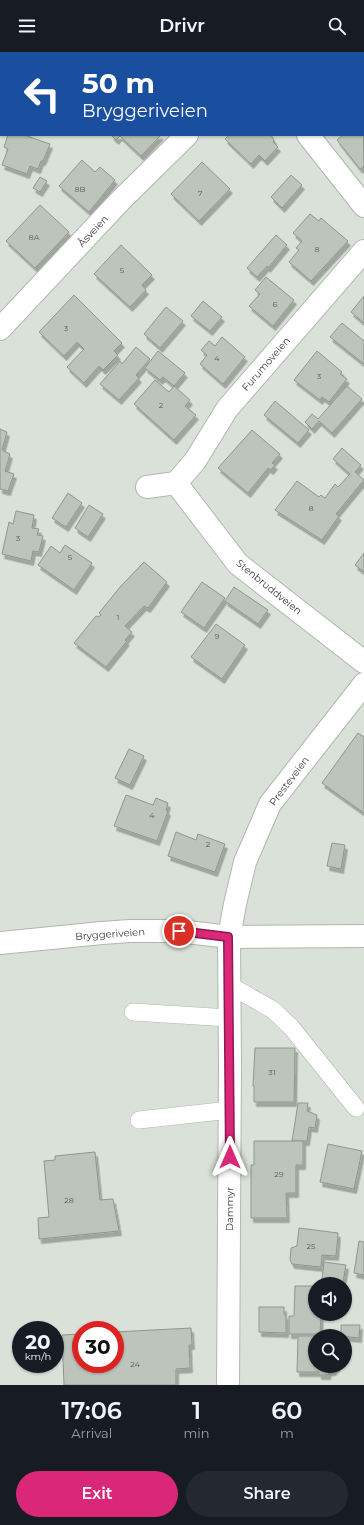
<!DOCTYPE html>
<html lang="en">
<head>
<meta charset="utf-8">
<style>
  :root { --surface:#171b24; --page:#242831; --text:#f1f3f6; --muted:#9ea1a6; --accent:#db2777 }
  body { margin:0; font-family:Montserrat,sans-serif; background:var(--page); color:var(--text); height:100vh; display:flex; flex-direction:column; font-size:15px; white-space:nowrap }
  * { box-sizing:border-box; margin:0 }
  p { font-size:13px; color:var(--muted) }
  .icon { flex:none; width:22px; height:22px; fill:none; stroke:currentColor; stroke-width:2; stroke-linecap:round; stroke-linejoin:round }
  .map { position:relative; height:1333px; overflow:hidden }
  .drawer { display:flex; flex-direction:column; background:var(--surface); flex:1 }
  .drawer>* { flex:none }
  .guide { position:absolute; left:0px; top:0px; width:364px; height:84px; box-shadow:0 1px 3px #0004; background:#1a4fa0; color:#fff; overflow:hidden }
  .fabs { position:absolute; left:308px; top:1225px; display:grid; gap:8px }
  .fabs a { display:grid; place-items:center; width:44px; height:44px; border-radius:50%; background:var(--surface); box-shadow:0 1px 3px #0004; font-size:20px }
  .speed { position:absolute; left:12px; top:1269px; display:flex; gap:8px; font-size:20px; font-weight:700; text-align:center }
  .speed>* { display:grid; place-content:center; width:52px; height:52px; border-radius:50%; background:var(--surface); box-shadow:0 1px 3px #0004; line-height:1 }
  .speed small { font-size:10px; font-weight:400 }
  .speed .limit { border:6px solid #d22; background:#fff; color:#111 }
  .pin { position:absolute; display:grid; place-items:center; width:34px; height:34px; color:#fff; margin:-17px; border:2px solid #fff; border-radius:50%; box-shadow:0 1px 4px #0007 }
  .me { position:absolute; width:44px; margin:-22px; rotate:0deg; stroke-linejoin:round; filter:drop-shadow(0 0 3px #0008) }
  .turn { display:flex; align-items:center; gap:14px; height:84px; padding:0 16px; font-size:18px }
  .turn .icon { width:52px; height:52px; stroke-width:2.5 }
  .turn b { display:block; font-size:28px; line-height:34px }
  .eta { display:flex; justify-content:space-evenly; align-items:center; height:68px; text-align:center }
  .eta b { font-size:24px; font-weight:600; line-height:28px }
  .cta { display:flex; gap:8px; margin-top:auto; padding:8px 16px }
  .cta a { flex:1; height:46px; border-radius:24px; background:var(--accent); color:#fff; font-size:16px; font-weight:600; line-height:46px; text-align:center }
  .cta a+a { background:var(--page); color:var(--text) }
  header { display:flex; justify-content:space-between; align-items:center; height:52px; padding:0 16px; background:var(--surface); font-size:18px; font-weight:600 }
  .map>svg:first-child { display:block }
</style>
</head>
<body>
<header><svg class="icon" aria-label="menu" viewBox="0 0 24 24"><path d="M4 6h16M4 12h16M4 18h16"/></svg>Drivr<svg class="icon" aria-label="search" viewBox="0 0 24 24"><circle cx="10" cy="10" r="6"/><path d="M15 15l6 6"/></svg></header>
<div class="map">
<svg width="364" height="1333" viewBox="0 0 364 1333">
  <defs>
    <filter id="shadow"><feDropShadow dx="2.5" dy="4.5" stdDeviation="0" flood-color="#0004"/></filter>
  </defs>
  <rect width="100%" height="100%" fill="#d9e1d8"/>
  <g fill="#bcc4bb" stroke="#8f968e" filter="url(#shadow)">
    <polygon points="185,0 227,0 228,1 184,1"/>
    <polygon points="363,68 364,114 360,117 337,88 343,83 363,83"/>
    <polygon points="8,83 24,83 50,92 43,109 41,109 38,117 30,114 27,122 2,113 8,97 4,95"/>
    <polygon points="111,83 161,83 141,104 120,84 116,88"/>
    <polygon points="229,83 271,83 274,88 273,90 278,95 265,109 259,103 251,112 225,87"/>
    <polygon points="82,108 95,120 100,115 115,128 89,160 59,134"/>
    <polygon points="202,110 230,137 199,169 171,142"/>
    <polygon points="291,123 302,133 282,156 271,145"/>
    <polygon points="40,125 47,129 40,140 33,136"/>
    <polygon points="40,153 69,180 35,216 6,189"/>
    <polygon points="310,162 319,169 321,166 348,189 311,229 289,210 299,198 296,196 302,189 293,181"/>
    <polygon points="276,183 287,193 268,216 267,214 257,225 247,216"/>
    <polygon points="121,193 152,223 142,233 146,238 130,255 94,222"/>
    <polygon points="266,225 294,248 273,274 249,254 260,242 255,238"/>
    <polygon points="74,243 122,291 114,299 118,303 103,318 99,314 84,331 67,315 84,297 77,290 64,304 39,280"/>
    <polygon points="364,244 364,271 351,260"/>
    <polygon points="203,249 222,265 210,279 191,264"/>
    <polygon points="166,255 183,269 160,296 144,282"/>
    <polygon points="342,271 364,289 364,312 330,285"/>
    <polygon points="222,285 245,305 223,332 200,312 207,303 201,298 209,289 215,294"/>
    <polygon points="136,295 150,307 136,323 139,326 119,348 100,332 120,309 122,312"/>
    <polygon points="158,299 185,321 174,334 163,325 160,328 145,316"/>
    <polygon points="317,299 342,320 340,322 347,327 329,350 322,345 320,348 294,328"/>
    <polygon points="155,328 169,340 174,334 190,348 185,354 196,363 174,388 134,352"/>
    <polygon points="347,334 362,347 332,381 319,369 312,377 305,370 312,362 318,367"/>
    <polygon points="275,349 309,378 298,391 264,363"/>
    <polygon points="0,377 7,380 2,398 10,402 5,419 14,422 8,439 0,437"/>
    <polygon points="252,378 280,402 272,411 275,413 271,418 268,416 248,441 218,416"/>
    <polygon points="342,396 361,413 355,420 364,428 336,462 339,464 322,488 275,458 297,429 319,445 321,443 325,446 335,432 338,435 350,422 333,407"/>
    <polygon points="68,441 82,451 66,475 52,466"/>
    <polygon points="89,453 103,462 88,485 75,476"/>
    <polygon points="16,459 34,463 32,476 39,477 37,483 43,484 39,500 33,499 31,509 2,502 9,470 13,472"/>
    <polygon points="65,493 92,511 74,538 38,513 51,494 60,501"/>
    <polygon points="364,501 364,520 355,513"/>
    <polygon points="144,510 167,530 148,556 144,554 125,574 132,580 125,588 127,589 106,615 74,591 96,564 98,565 101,563 99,561 121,534"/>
    <polygon points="202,530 225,546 204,576 181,560"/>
    <polygon points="234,535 268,558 258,572 225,549"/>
    <polygon points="216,572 245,593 222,627 191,605"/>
    <polygon points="358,681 364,685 364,761 322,731"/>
    <polygon points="129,697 144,704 130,733 115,726"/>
    <polygon points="126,743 153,753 156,746 168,751 166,758 168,759 157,789 114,774"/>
    <polygon points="176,780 196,788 198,782 225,792 215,820 168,804"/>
    <polygon points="332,791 345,793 341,817 327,814"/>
    <polygon points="255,996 295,996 294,1050 254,1050 254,1034 253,1034"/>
    <polygon points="298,1051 308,1051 307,1059 317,1063 315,1076 309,1075 307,1089 292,1089"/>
    <polygon points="254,1089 303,1089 303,1113 296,1113 296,1141 286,1141 287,1166 251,1166 251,1113 254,1113"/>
    <polygon points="328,1092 362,1099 354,1137 320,1130"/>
    <polygon points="95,1100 100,1148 113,1147 119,1179 39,1187 38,1166 49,1165 44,1109 55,1108 55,1104"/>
    <polygon points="299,1176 338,1181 336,1204 322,1203 321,1215 292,1212 290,1208 291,1196 297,1194"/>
    <polygon points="359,1189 364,1190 364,1223 354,1221"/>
    <polygon points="324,1210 346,1213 343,1230 322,1227"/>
    <polygon points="295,1234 315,1234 315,1262 321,1262 320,1282 289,1282 289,1264 294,1264"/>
    <polygon points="259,1255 284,1255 284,1261 286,1265 286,1281 259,1280"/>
    <polygon points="341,1273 360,1273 359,1286 341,1284"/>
    <polygon points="191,1276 192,1293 189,1293 190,1316 176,1317 176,1333 64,1333 62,1283 81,1282 81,1312 115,1312 115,1280"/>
    <polygon points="298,1284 318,1284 315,1284 315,1314 338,1314 334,1317 334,1319 329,1319 328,1323 319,1323 319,1320 297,1320"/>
  </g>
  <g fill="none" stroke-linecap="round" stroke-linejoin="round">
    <defs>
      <g id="lane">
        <polyline points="229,933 273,958 291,975 356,1056"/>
        <polyline points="133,960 229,966"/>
        <polyline points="139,1068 230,1058"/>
      </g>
      <g id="street">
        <polyline points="287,1 289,0"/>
        <polyline points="308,83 364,154"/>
        <polyline points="0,277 120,149 187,83"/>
        <polyline points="176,431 195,409 227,357 364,199"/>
        <polyline points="147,435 176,431 238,512 364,610"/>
        <polyline points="0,891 102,881 130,879 179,879 229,885 364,884"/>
        <polyline points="228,1333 230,1014 229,885 235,852 245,810 270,752 364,632"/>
      </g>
    </defs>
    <use href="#lane" stroke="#b0b7af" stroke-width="18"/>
    <use href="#street" stroke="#b0b7af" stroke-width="24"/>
    <use href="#lane" stroke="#fff" stroke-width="17"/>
    <use href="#street" stroke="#fff" stroke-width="22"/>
  </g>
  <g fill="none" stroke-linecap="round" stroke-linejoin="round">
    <defs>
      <polyline id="route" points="179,879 228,885 230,1105"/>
    </defs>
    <use href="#route" stroke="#8e194d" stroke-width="10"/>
    <use href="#route" stroke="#db2777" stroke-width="7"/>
  </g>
  <g text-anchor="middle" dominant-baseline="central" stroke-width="4" stroke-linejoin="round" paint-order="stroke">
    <g font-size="8" fill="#595d58">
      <text x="80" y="137">8B</text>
      <text x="200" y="141">7</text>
      <text x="34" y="185">8A</text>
      <text x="317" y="197">8</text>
      <text x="122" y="218">5</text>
      <text x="275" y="252">6</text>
      <text x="66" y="276">3</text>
      <text x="217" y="306">4</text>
      <text x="319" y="324">3</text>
      <text x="161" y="353">2</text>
      <text x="311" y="456">8</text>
      <text x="18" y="486">3</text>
      <text x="70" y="505">5</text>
      <text x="118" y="565">1</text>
      <text x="217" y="584">9</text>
      <text x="152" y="763">4</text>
      <text x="208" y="792">2</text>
      <text x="272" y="1020">31</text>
      <text x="279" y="1122">29</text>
      <text x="69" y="1148">28</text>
      <text x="311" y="1194">25</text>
      <text x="135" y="1312">24</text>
    </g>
    <g font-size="10" fill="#383b37" stroke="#fff">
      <text transform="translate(93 179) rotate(-47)">Åsveien</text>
      <text transform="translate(266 312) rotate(-49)">Furumoveien</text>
      <text transform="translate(269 535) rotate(39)">Stenbruddveien</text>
      <text transform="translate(289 729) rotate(-53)">Presteveien</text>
      <text transform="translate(110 882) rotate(-4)">Bryggeriveien</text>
      <text transform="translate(229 1157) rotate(-90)">Dammyr</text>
    </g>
  </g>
</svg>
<div class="fabs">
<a><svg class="icon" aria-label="sound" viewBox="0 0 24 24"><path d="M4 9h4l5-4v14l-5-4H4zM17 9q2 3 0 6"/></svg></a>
<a><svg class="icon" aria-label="search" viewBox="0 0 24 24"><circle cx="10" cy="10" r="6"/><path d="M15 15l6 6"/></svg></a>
</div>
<div class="speed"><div>20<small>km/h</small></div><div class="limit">30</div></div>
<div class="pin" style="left:179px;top:879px;background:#d93025"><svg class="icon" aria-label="arrive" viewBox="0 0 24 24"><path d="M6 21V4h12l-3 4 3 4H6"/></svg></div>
<svg class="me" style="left:230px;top:1105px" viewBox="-20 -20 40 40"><path d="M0-17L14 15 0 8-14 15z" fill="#db2777" stroke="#fff" stroke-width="4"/></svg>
<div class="guide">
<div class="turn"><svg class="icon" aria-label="left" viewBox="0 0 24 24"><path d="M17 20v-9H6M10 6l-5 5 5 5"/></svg><div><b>50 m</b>Bryggeriveien</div></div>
</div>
</div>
<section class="drawer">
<div class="eta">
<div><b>17:06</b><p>Arrival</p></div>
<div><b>1</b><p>min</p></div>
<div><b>60</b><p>m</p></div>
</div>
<div class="cta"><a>Exit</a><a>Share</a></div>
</section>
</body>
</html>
